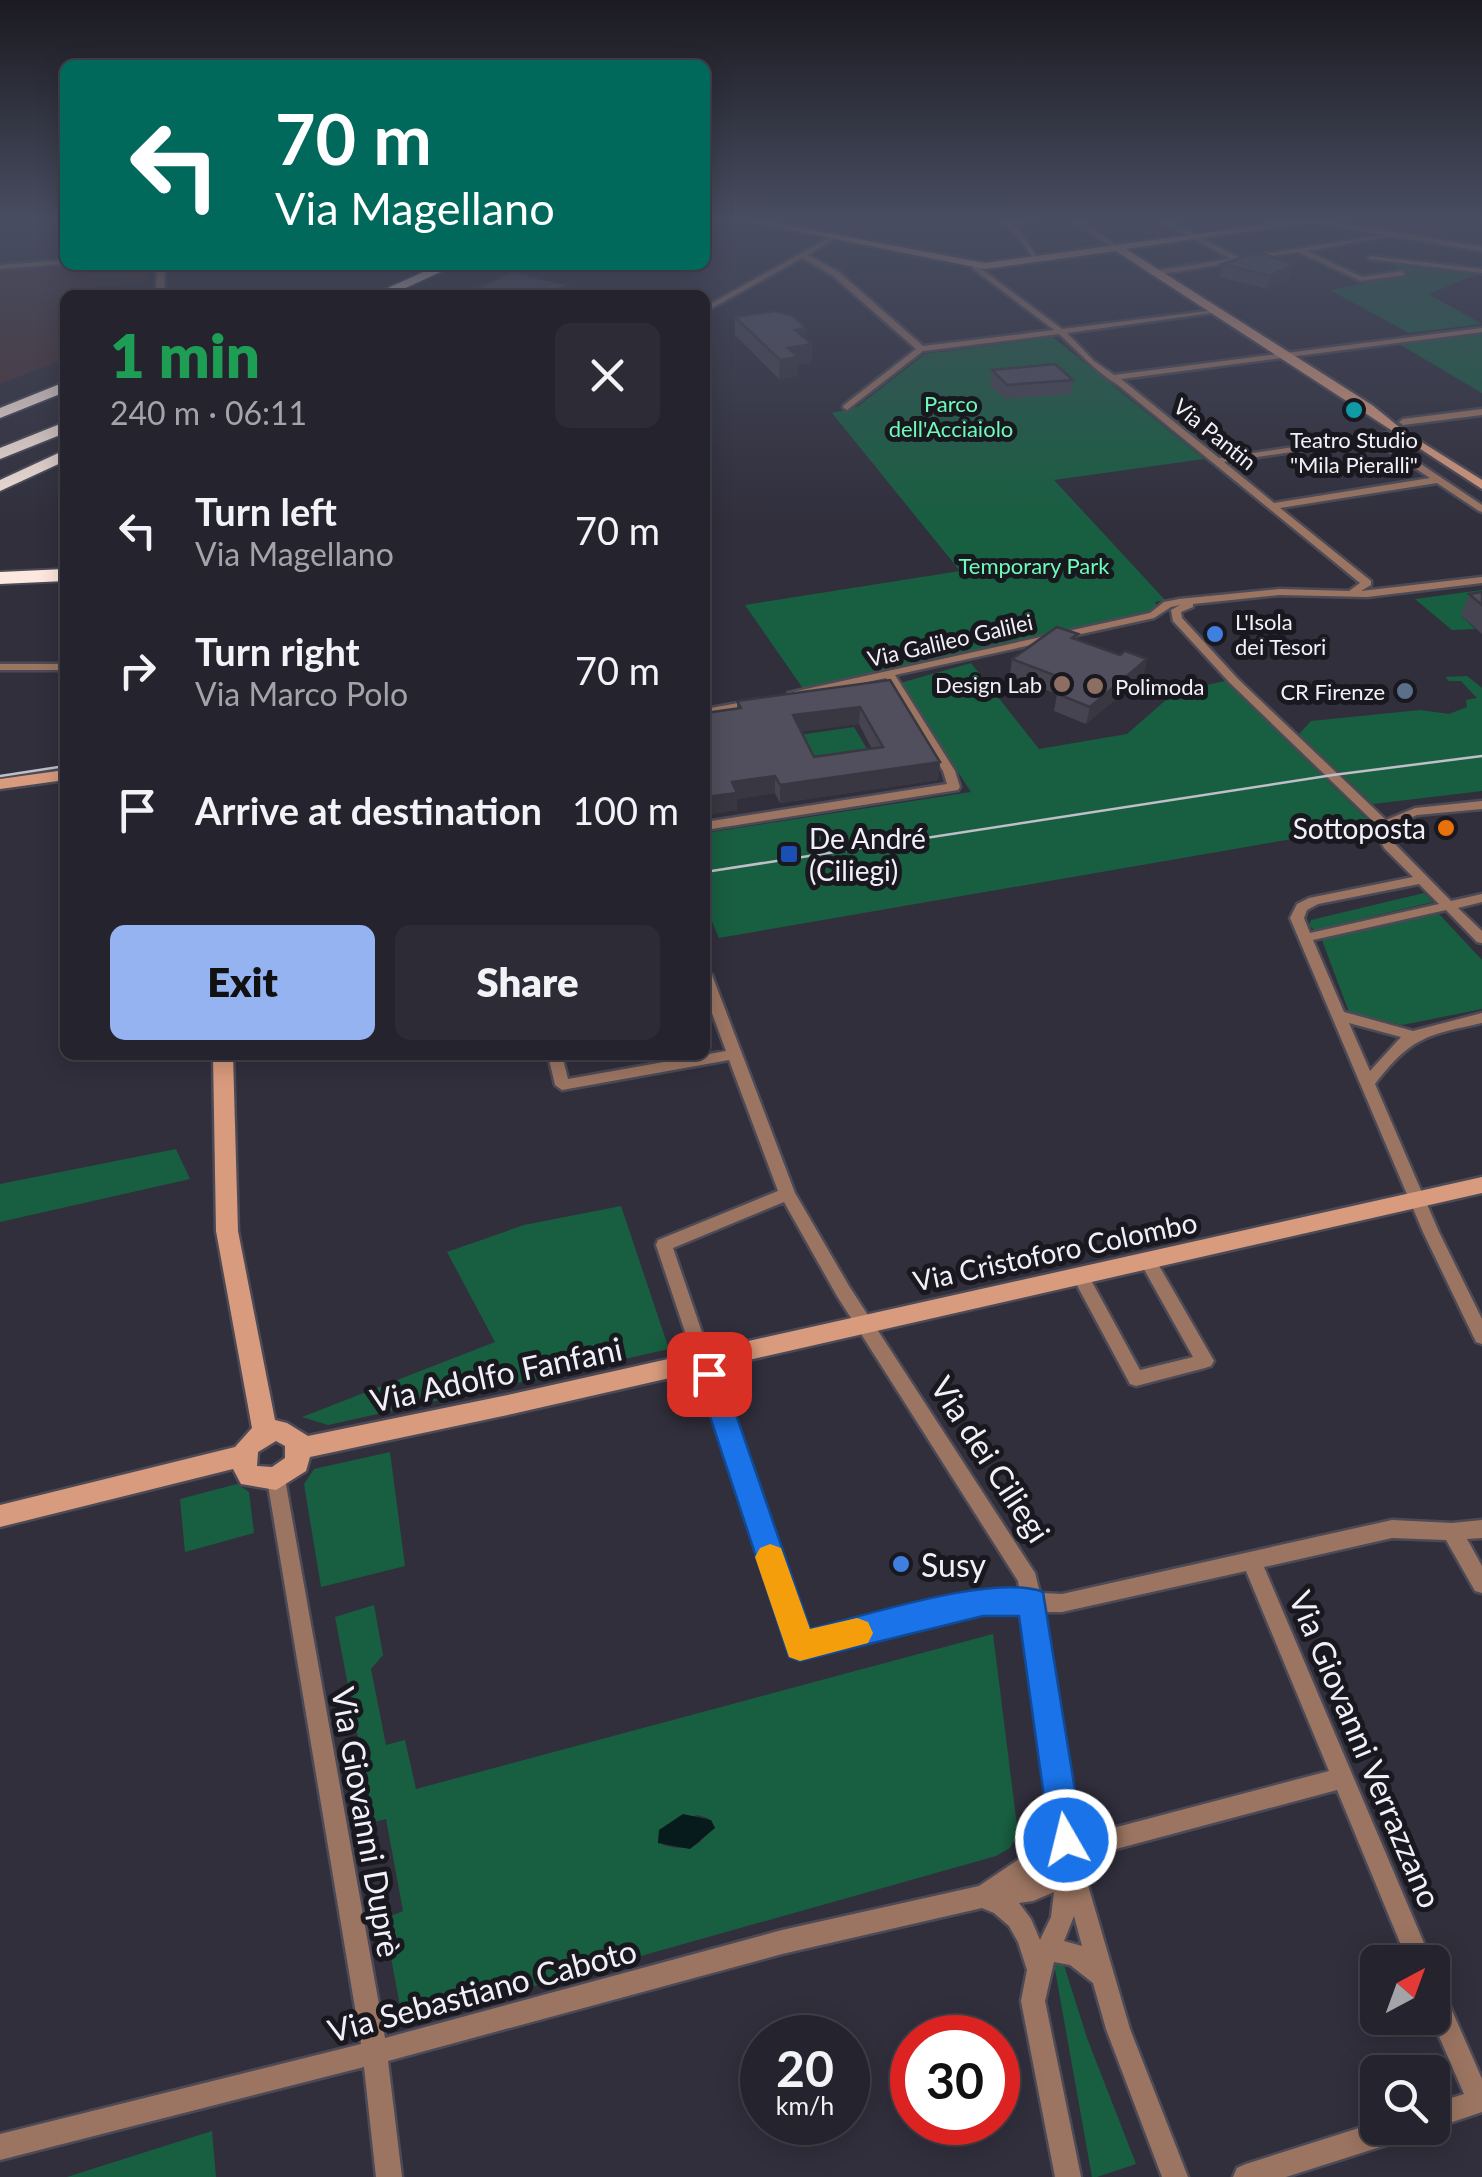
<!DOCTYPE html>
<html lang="en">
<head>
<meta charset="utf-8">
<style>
  :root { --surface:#25232d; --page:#2d2b35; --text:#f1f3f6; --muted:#a3a4aa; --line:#424049; --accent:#95b2f1 }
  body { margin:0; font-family:Lato,sans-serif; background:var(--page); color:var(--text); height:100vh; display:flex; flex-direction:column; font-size:38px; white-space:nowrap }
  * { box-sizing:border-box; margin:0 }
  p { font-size:32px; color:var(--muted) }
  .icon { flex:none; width:55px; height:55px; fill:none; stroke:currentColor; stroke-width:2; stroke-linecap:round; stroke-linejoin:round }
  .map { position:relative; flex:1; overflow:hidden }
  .details { position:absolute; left:60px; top:290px; width:650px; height:770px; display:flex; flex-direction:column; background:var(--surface); border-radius:15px; box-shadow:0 5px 25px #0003,0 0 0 2px var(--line) }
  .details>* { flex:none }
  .hud { position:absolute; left:60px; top:60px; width:650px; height:210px; border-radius:15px; box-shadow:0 5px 25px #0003,0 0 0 2px var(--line); background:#00695c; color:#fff; overflow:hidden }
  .needle { width:65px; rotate:41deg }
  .tools { position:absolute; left:1360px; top:1945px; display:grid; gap:20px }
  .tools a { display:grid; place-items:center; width:90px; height:90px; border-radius:15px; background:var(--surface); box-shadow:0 5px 25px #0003,0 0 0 2px var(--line); font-size:50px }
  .speed { position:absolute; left:740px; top:2015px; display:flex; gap:20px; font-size:50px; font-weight:700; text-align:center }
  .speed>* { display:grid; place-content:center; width:130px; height:130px; border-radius:50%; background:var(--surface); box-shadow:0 5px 25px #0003,0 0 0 2px var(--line); line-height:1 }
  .speed small { font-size:25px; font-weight:400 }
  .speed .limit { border:15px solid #d22; background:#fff; color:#111 }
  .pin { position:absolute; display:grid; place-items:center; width:85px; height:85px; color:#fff; margin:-42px; border-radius:20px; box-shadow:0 5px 15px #0006 }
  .me { position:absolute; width:110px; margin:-55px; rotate:352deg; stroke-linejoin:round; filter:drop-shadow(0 0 8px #0008) }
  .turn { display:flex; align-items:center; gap:35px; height:210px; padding:0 50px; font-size:45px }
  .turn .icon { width:130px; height:130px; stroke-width:2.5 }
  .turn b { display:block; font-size:70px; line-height:85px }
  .round { display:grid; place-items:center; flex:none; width:105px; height:105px; border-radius:15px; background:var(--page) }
  .summary { display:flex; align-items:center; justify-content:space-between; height:170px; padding:0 50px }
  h1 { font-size:60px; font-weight:800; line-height:75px; color:#1e9e55 }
  .action { display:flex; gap:20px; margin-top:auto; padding:20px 50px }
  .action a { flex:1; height:115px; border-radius:15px; background:var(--accent); color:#111; font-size:40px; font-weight:800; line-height:115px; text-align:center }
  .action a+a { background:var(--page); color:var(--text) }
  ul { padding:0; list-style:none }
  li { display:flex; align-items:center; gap:30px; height:140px; padding:0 50px }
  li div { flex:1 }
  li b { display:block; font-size:38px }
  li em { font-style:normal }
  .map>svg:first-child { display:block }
</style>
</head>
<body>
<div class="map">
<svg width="1482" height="2177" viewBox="0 0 1482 2177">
  <rect width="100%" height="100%" fill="#312f3c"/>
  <polygon fill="#473235" points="65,264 149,265 147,283 95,286 93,295 65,295 65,359 0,384 0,268"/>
  <g fill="#185f41" fill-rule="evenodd">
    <polygon points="1386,262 1478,274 1428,294 1482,324 1409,333 1330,290 1409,275"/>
    <polygon points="1482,334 1482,393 1399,344"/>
    <polygon points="1053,337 1204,459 1054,480 1165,600 1155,602 1158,608 1155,612 804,690 745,605 960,571 832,413 857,407 925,354"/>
    <polygon points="1482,590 1482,613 1461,615 1475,629 1452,630 1415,599"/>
    <polygon points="971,663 1039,749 1127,734 1175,692 1225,681 1373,825 719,938 705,905 705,833 971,792 900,683"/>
    <polygon points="1467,676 1482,688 1482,791 1373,804 1299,734 1311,721 1420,710 1449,714 1467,707 1466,700 1477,698 1461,681 1449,681 1445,677"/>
    <polygon points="854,727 874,761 818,770 799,735"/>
    <polygon points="1424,893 1433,902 1314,930 1309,925 1311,920"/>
    <polygon points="1438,913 1482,960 1482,1009 1402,1025 1349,1012 1322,940"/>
    <polygon points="176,1149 190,1179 0,1222 0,1184"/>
    <polygon points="621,1206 669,1349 328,1425 302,1417 495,1342 447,1252 524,1225"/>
    <polygon points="390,1452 405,1566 321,1587 304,1484 314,1469"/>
    <polygon points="237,1484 249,1492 254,1533 185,1552 180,1499"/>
    <path d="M374,1605L383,1655L371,1669L386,1745L405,1740L416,1789L993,1634L1018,1834L1010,1848L996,1856L403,2023L384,1919L403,1911L386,1819L374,1822L335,1617ZM697,1815L708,1818C707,1848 689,1852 663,1845L659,1830Z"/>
    <polygon points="1063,1962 1087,2038 1136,2164 1097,2177 1092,2177 1054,1964"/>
    <polygon points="212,2131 216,2177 67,2177"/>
  </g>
  <polygon fill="#071a1c" points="683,1814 711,1820 715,1828 690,1849 658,1843 659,1830"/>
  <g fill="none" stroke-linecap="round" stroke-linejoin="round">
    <defs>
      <g id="street">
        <polygon points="1000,220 1036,220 1011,224 1024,237 1039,261 1035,261 1020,239"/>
        <polygon points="1071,220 1078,220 1122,249 1117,250"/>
        <polygon points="1159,220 1167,220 1240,258 1383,235 1304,220 1318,220 1482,247 1482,251 1391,236 1307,251 1362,277 1402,271 1405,275 1361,281 1298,252 1156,275 1153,271 1231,259"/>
        <path d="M832,236L834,239L808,255L839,272L923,346L1054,330L972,268L975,264L1062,329L1215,310L1219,312L1067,333L1094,361L1114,375L1482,328V332L1121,379L1219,458L1403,431V435L1382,438L1482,505V512L1479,511L1437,483L1280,508L1371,581V585L1361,591L1482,577V583L1367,597L1280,595L1193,604V607L1181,612L1182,618L1238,679L1386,820L1415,808L1482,801V809L1417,815L1390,827L1388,832L1394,843L1451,901L1482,894V902L1458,908L1482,931V943L1477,942L1446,910L1313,940L1344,1012L1413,1031L1482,1013V1023C1427,1035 1411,1037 1375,1084L1439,1232L1482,1319V1344L1476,1342L1423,1232L1290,918L1297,904L1309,898L1413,877L1384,848L1376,832L1378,826L1230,683L1173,621L1171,610L1180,605L1171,607L1154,618L895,675L955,771L960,787L958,790L705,830V822L947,784L943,771L886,678L792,698L788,697V693L1150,613L1164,602L1179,599L1280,589L1349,591L1360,583L1118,385C1096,372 1079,352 1059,334L923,351L847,410L843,407L844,405L916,349L833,276L802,258L705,312V307ZM1372,440L1430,478L1274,503L1224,462ZM1419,884L1439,904L1310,933L1304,918L1307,910L1318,904ZM1349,1023L1401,1037L1370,1071Z"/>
        <polygon points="1370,256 1482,269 1482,273 1368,259"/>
        <polygon points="65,260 65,264 0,269 0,265"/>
        <polygon points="157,265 165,265 164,295 156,295"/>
        <polygon points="1482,409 1482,415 1403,425 1399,422 1403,419"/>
        <rect x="0" y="664" width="65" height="6"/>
        <polygon points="755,700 759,701 759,705 705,715 705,709"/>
        <path d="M705,970L712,975L795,1193L849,1286L1035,1573L1040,1593L1062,1594L1392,1520L1452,1523L1482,1520V1538L1467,1539L1482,1566V1593L1475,1591L1446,1540L1392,1538L1264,1567L1432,1962H1408L1337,1790L1101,1853L1082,1865L1130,2029L1188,2177H1162L1106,2029L1093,1983L1070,1965L1054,1962L1045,2001L1081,2177H1055L1021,2001L1027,1970L1018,1942L1009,1926L994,1913L982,1908L782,1954L388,2061L402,2177H376L364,2067L0,2160V2134L361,2044L267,1479L269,1473L276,1471L283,1473L285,1479L385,2038L782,1930L979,1886L1028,1853L1056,1846L1023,1612L983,1611L800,1656L793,1653L790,1646L656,1245L658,1240L778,1191L729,1060L562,1090L555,1085L548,1055H562L568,1079L726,1051L705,994ZM784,1202L837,1296L1018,1581L1020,1593H983L806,1635L673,1248ZM1246,1571L1329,1771L1098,1832L1077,1842L1043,1612H1062ZM1054,1892L1051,1917L1040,1940L1031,1919L1019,1903L1033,1901ZM1074,1916L1082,1946L1064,1941Z"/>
        <polygon points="1148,1255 1154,1257 1214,1361 1211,1366 1205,1368 1136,1386 1130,1384 1072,1276 1074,1271 1080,1269 1086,1271 1140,1370 1193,1357 1140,1262 1142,1257"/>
        <polygon points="1432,1979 1440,1983 1482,2079 1482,2112 1432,2129 1427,2128 1432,2128 1432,2104 1464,2094 1431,2018"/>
        <polygon points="1378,2122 1378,2128 1412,2128 1408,2137 1399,2141 1286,2177 1233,2177 1237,2168 1246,2164"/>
      </g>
      <g id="secondary">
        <polygon points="741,220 758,220 985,263 1300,220 1322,220 1126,249 1372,405 1404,431 1482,480 1482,489 1116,251 985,269"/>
        <polygon points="65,770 65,780 0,789 0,779"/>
        <path d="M213,1055H233L238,1231L275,1420L287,1423L308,1436L512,1394L1482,1177V1193L512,1414L310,1457L306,1471L276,1490L241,1484L233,1469L0,1527V1505L235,1447L252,1428L216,1231ZM276,1441L285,1446V1458L272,1467L257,1466L258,1452Z"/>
      </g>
      <g id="highway">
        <polygon points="439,265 456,265 390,295 372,295"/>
        <polygon points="65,382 65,392 0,418 0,408"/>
        <polygon points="65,422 65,433 0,459 0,448"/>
        <polygon points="65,450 65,461 0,491 0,480"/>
        <polygon points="65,569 65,581 0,584 0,572"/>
      </g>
    </defs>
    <use href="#street" stroke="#4c4a56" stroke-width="5"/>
    <use href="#secondary" stroke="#4c4a56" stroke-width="5"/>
    <use href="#highway" stroke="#4c4a56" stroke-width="4"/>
    <use href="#street" fill="#9c7562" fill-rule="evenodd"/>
    <use href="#secondary" fill="#d99b7d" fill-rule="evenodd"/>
    <use href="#highway" fill="#fce8de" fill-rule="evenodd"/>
    <g stroke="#c0bec8" stroke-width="2.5">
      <polyline points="0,776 65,766"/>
      <polyline points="705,872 1333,775 1482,756"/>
    </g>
  </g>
  <g fill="#464450" fill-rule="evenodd">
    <polygon points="1222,264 1293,264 1290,278 1267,289 1219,277"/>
    <polygon points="735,317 806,328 806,339 812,344 811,363 798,365 798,376 779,379 735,335"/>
    <polygon points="992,370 1073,380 1071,394 1005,399 990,385"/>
    <polygon points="1482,592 1482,634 1461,615 1469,594"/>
    <polygon points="1078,634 1077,640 1120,655 1147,659 1143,676 1086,724 1054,711 1057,694 1010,676 1012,659"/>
    <path d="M890,680L940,762L938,780L780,803L775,793L737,799V810L705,815V713L737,709V701ZM859,724L872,749L814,757L801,731Z"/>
  </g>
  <g fill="#393741">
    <polygon points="705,220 707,220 708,242 705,243"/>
    <polygon points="1293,264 1290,278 1267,289 1270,276"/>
    <polygon points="569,285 569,295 546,295"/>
    <polygon points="806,328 806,345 812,344 811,363 798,365 798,376 779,379 780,360 788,348 795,330"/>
    <polygon points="1147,659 1143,676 1086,724 1090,707"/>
    <polygon points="860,707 859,724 793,733 793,715"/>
    <polygon points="940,762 938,780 780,803 780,785"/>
    <polygon points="775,776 775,793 737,799 737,810 705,815 705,797 732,782"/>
  </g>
  <g fill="#514f5d" stroke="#393741" stroke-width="2.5" fill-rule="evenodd">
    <polygon points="1252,254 1264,254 1293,264 1270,276 1222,264"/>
    <polygon points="512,272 569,285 546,295 460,295"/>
    <polygon points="776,311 793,316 806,328 795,330 812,344 788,348 798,357 780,360 735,317"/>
    <polygon points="1055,364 1073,380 1007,385 992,370"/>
    <polygon points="1482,592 1482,605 1469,594"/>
    <polygon points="1057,627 1078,634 1072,638 1120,655 1125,651 1147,659 1090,707 1057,694 1072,682 1012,659"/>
    <path d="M890,680L940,762L780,785L775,776L732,782L737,793L705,797V713L741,708L737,701ZM860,707L883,747L814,757L793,715Z"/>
  </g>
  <linearGradient id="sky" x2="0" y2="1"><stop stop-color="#1b1a21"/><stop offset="0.42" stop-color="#484d61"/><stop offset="1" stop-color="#484d61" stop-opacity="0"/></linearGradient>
  <rect width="1482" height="525" fill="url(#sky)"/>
  <path fill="#1a73e8" stroke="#114b97" stroke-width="2.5" d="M709,1363L719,1366L722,1374L810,1629C865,1616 994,1573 1043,1592L1083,1840L1078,1851L1066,1856L1055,1851L1050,1840L1019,1616H983L800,1661L789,1657L696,1374L699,1366Z"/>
  <polygon fill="#f59e0b" points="770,1544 781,1548 810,1629 857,1618 868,1622 873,1633 868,1643 800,1661 789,1657 755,1557 760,1548"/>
  <circle fill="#0f9aa8" stroke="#19181e" stroke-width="4" cx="1354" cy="410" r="10"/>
  <g fill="#3f7fe0" stroke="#19181e" stroke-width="4">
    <circle cx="1215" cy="634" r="10"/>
    <circle cx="901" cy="1564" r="10"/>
  </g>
  <g fill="#8d6e63" stroke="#19181e" stroke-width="4">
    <circle cx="1062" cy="684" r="10"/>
    <circle cx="1095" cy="686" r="10"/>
  </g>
  <circle fill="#5c6f8a" stroke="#19181e" stroke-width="4" cx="1405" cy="691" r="10"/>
  <circle fill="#e8710a" stroke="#19181e" stroke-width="4" cx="1446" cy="828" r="10"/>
  <rect fill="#1a4fb4" stroke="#19181e" stroke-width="4" x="779" y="844" width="20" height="20" rx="5"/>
  <g text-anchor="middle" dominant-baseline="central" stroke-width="10" stroke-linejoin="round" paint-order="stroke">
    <g font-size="22" fill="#6cfcb9" stroke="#19181e">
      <text x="951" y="403">Parco<tspan x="951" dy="25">dell'Acciaiolo</tspan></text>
      <text x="1034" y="565">Temporary Park</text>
    </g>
    <g font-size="22" fill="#f1f0f9" stroke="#19181e">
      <text transform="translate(1215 434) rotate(39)">Via Pantin</text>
      <text transform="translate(950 640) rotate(-13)">Via Galileo Galilei</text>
    </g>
    <g font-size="22" fill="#f1f0f9" stroke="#19181e" text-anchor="start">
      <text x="1354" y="439" text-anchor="middle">Teatro Studio<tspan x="1354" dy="25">"Mila Pieralli"</tspan></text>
      <text x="1235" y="621">L'Isola<tspan x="1235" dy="25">dei Tesori</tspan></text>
      <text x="1042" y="684" text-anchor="end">Design Lab</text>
      <text x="1115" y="686">Polimoda</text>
      <text x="1385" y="691" text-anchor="end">CR Firenze</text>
    </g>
    <g font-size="28" fill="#f1f0f9" stroke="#19181e" text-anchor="end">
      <text x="1426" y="828">Sottoposta</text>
      <text x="809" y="838" text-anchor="start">De André<tspan x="809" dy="32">(Ciliegi)</tspan></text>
    </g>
    <g font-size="28" fill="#f1f0f9" stroke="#19181e">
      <text transform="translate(1055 1251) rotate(-12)">Via Cristoforo Colombo</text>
    </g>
    <g font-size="32" fill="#f1f0f9" stroke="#19181e">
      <text transform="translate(496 1374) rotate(-12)">Via Adolfo Fanfani</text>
      <text transform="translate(991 1459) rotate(57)">Via dei Ciliegi</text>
      <text transform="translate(1366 1749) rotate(67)">Via Giovanni Verrazzano</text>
      <text transform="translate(367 1822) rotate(80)">Via Giovanni Duprè</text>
      <text transform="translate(482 1990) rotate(-15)">Via Sebastiano Caboto</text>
    </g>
    <g font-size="32" fill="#f1f0f9" stroke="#19181e" text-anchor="start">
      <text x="921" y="1564">Susy</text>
    </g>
  </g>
</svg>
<div class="tools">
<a><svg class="needle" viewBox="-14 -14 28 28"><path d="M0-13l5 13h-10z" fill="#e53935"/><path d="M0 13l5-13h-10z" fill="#a3a4aa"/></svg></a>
<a><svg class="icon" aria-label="search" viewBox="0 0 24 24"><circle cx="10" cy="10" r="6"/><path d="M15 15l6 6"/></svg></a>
</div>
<div class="speed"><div>20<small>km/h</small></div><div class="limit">30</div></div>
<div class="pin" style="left:709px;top:1374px;background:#d93025"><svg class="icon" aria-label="arrive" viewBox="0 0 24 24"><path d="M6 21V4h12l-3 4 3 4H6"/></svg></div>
<svg class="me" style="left:1066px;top:1840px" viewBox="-20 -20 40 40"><circle r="17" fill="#1a73e8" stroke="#fff" stroke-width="3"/><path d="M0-11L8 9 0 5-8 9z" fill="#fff"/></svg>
<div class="hud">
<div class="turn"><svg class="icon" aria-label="left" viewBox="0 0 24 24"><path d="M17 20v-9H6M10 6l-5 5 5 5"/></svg><div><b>70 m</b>Via Magellano</div></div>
</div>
<section class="details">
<div class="summary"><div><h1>1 min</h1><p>240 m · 06:11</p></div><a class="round"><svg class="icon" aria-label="close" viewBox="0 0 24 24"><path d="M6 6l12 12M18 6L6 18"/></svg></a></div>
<ul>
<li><svg class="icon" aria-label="left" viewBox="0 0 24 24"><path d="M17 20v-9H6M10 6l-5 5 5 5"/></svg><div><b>Turn left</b><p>Via Magellano</p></div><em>70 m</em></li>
<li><svg class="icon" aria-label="right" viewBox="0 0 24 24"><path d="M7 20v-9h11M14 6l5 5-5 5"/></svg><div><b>Turn right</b><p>Via Marco Polo</p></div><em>70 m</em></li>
<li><svg class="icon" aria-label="arrive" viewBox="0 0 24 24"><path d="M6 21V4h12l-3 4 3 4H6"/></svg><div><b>Arrive at destination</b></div><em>100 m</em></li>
</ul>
<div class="action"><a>Exit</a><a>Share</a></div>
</section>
</div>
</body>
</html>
